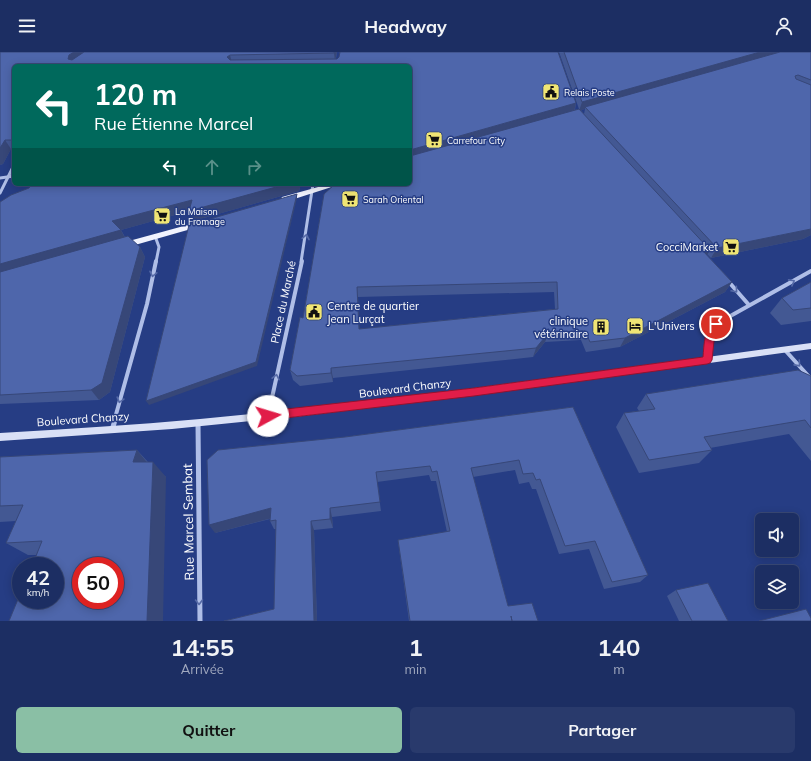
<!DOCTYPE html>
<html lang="fr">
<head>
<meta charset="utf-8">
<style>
  :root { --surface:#1c2e63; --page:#293a6c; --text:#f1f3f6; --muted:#a0a8be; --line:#3a4a78; --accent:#8abfa5 }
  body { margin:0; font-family:Mulish,sans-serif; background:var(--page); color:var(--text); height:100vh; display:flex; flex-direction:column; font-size:15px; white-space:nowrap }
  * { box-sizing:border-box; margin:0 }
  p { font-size:13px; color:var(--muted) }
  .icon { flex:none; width:22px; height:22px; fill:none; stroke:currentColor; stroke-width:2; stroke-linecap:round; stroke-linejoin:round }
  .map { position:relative; height:569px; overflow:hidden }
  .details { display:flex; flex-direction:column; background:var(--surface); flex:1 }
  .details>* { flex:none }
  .banner { position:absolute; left:12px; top:12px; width:400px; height:122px; border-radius:6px; box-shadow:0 2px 10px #0003,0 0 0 1px var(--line); background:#00695c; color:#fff; overflow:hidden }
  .controls { position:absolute; left:755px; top:461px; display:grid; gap:8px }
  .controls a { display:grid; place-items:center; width:44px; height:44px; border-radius:6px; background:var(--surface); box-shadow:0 2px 10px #0003,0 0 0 1px var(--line); font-size:20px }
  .speed { position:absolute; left:12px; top:505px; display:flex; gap:8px; font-size:20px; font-weight:700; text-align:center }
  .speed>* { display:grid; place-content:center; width:52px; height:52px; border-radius:50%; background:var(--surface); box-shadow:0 2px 10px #0003,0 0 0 1px var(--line); line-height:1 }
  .speed small { font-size:10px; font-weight:400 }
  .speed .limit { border:6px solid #d22; background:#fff; color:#111 }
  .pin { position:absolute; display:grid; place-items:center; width:34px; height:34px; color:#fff; margin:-17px; border:2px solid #fff; border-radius:50%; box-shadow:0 1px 4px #0007 }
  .me { position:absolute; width:44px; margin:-22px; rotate:84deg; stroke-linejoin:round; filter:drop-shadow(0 0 3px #0008) }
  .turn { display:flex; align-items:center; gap:14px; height:84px; padding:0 16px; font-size:18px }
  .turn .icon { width:52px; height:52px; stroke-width:2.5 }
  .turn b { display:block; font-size:28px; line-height:34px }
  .lanes { display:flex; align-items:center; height:38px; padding:0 16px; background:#0003; justify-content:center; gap:20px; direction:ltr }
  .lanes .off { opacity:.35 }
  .eta { display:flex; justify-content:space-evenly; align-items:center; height:68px; text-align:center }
  .eta b { font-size:24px; font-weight:700; line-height:28px }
  .button { display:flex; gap:8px; margin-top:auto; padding:8px 16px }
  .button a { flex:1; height:46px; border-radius:6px; background:var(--accent); color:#111; font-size:16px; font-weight:700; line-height:46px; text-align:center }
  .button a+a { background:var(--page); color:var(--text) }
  header { display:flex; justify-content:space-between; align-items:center; height:52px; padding:0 16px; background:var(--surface); font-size:18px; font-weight:700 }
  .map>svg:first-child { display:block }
</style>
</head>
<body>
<header><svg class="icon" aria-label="menu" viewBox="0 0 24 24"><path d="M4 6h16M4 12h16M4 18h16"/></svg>Headway<svg class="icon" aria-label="person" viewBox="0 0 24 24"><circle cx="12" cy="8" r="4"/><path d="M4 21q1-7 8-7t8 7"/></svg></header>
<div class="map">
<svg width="811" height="569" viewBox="0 0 811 569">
  <rect width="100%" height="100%" fill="#263d84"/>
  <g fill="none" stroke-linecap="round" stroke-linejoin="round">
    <g stroke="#afbee7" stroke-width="3">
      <polyline points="0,126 14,124"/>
      <polyline points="0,141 14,113"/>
      <polyline points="155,184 159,195 156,210"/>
      <polyline points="301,210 313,132"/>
    </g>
    <g stroke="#afbee7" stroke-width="4">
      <polyline points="728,229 749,253"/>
      <polyline points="784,297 811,327"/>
      <polyline points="707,308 711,280 716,272 811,219"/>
      <polyline points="268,364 302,209"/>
      <polyline points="115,366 147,252 156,209"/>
    </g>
    <g stroke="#afbee7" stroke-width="5">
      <polyline points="198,371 200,569"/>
      <polyline points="112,378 116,365"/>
    </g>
    <path fill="#d9e0f6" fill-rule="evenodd" d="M811,291V297L520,337L302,364L172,377L0,389V381C67,377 134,373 200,367C405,348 608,318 811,291Z"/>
    <g fill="#f1f3fe" fill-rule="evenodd">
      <polygon points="329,132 341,132 288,149 285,149 281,147 282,145"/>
      <polygon points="202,169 205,169 205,173 121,197 117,194 118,192"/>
    </g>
  </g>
  <g fill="#435893" fill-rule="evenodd">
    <path d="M0,0H337L336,7H337L339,5L340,0H558L576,51L575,58L579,57L559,0H811V183L803,187L711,206L707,202V203L732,230L725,240L620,295L586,300L581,288L545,290L533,305L333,326V330L300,334L293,328L290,318L300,265L303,266L324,142L335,132H410V14H14V97H11L3,112L0,113ZM585,57L584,62L581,58ZM554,240L555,257L359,277L358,245Z"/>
    <polygon points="32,132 301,132 299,139 193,169 189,159 121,178 125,185 140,195 145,205 110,340 99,348 0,352 0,150 29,136"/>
    <polygon points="811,230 811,269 781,273 770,261 782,246"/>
    <polygon points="811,324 811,409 789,382 710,396 712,398 699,411 639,421 616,375 624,361 639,359 637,356 646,342"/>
    <polygon points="573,355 648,523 640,530 604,537 589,497 559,502 536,437 532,437 529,430 519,432 515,418 473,425 508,554 538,569 409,569 399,496 398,488 447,480 436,429 431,429 429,423 377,430 381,459 332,465 333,476 314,478 317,569 224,569 274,557 276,477 274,477 270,469 270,467 215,481 345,385"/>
    <polygon points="137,398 148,410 166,425 36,503 28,503 6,491 16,469 0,470 0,405"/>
    <polygon points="676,538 728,569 679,569 667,544"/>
  </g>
  <g fill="#374778">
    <polygon points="74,0 90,0 72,12 68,7 69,3"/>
    <polygon points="334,0 337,0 335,9 334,1"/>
    <polygon points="760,0 785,0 585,55 585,57 579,59 582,50"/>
    <polygon points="230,3 232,11 227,5"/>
    <polygon points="576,51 574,60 410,107 410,98"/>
    <polygon points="5,88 11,97 3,112 0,113 0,96"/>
    <polygon points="287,132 301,132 299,139 193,169 189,159 121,178 126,188 0,224 0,212 112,169 192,148"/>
    <polygon points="297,142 297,146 257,314 149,353 146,349"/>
    <polygon points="811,177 811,183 803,187 711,206 717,196"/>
    <polygon points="140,195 145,205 110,340 99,348 91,338"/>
    <polygon points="710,198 704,208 703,199"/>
    <polygon points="732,230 725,240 620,295 625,286"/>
    <polygon points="357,235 358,245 360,286 359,277"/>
    <polygon points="549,280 545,290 533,305 536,296"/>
    <polygon points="331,316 333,326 333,330 331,321"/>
    <polygon points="137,398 150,414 133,410"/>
    <polygon points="153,410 166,425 163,569 147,569"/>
    <polygon points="271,456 276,465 215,481 209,473"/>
    <polygon points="330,456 332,465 333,476 330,467"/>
    <polygon points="311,469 314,478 317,569 314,569"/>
  </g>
  <g fill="#4e66ab" stroke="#374778" fill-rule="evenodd">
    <polygon points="0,0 74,0 69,3 68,7 72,8 84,0 334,0 334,1 230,3 227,5 230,8 337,7 339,5 340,0 558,0 576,51 410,98 410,14 14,14 14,88 5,88 0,96"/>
    <polygon points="564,0 760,0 582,50"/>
    <polygon points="780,0 811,0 811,28 798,23 795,24 796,27 811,33 811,177 717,196 585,55"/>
    <path d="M579,57L710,198L703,199L732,230L625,286L590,290L585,279L549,280L536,296L331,316V321L297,324L290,318L300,265L303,266L324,142L335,132H410V104ZM557,230L558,257L359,277L357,235Z"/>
    <polygon points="32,132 287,132 189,159 192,148 112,169 121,178 0,212 0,150 11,143 29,136"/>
    <polygon points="297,142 256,310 146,349 189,173"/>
    <polygon points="128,184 140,195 102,331 91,338 0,343 0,220"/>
    <polygon points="811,230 811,256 793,258 782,246"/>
    <polygon points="798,318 811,324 811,376 805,368 704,385 712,398 649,408 624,361 655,357 646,342"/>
    <polygon points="573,355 648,523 612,530 595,489 565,494 540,427 536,428 533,421 523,422 519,408 471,416 508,554 532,551 538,569 512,569 511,564 512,569 410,569 398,488 450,479 437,419 432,420 430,414 376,420 380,450 330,456 330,467 311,469 314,569 224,569 274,557 276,468 270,469 271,456 209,473 207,408 218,398 345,385"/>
    <path d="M137,398L133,410H153L147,569H9L21,540V548H55V514H32L42,489L6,491L23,453L0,454V405ZM81,514H115V548H81Z"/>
    <polygon points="708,531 728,569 692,569 676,538"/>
    <polygon points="806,557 811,566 811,569 759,569"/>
  </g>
  <defs><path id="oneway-chevron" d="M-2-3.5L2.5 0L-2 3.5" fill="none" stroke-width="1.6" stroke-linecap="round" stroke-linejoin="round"/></defs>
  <g stroke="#566aa7">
    <use href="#oneway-chevron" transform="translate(306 185) rotate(-79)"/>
    <use href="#oneway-chevron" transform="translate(153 222) rotate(102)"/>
    <use href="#oneway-chevron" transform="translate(792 230) rotate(-29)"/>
    <use href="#oneway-chevron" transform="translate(735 238) rotate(49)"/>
    <use href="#oneway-chevron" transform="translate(798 312) rotate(48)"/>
    <use href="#oneway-chevron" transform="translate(276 325) rotate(-78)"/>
    <use href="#oneway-chevron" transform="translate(120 348) rotate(106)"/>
    <use href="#oneway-chevron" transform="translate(199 550) rotate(89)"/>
  </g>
  <path fill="#e11d48" stroke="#92132f" d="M716,268L721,272L715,280L712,308L710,311L707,312L474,344L268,368L264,367L262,364L264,360L268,359L474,336L703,305C704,294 704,273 716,268Z"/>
  <defs>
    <symbol id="civic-square" viewBox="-11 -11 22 22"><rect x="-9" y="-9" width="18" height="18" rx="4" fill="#f0e574" stroke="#263d84"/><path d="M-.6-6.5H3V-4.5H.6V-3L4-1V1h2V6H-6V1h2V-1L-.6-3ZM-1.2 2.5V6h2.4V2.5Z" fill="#111"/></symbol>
    <symbol id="supermarket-square" viewBox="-11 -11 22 22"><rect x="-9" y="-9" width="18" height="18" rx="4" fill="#f0e574" stroke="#263d84"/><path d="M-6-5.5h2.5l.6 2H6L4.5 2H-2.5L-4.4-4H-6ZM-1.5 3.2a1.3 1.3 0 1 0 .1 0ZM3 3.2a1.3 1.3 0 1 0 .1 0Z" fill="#111"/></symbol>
    <symbol id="hotel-square" viewBox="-11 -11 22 22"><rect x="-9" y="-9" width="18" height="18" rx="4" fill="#f0e574" stroke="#263d84"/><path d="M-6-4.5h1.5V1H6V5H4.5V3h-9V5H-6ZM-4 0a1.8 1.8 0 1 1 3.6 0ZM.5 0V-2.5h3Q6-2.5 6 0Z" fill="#111"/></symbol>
    <symbol id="building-square" viewBox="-11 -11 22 22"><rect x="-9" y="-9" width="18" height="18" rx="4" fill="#f0e574" stroke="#263d84"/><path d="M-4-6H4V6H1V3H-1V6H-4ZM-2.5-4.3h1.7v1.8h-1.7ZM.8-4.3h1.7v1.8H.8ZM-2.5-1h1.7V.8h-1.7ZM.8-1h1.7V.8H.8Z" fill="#111"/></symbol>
  </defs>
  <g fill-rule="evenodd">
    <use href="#civic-square" x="541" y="30" width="20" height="20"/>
    <use href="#supermarket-square" x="424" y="78" width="20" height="20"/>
    <use href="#supermarket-square" x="340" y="137" width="20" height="20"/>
    <use href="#supermarket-square" x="152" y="154" width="20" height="20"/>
    <use href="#supermarket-square" x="721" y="185" width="20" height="20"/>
    <use href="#civic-square" x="304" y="250" width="20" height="20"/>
    <use href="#hotel-square" x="625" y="264" width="20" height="20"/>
    <use href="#building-square" x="591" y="265" width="20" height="20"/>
  </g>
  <g text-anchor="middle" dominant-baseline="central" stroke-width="3" stroke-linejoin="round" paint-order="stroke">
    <g font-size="9" fill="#fff" stroke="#263d84" text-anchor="start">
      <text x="564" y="40">Relais Poste</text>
      <text x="447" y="88">Carrefour City</text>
      <text x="363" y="147">Sarah Oriental</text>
      <text x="175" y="159">La Maison<tspan x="175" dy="10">du Fromage</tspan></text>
    </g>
    <g font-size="11" fill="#fff" stroke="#263d84" text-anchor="end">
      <text x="718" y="195">CocciMarket</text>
      <text x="327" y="254" text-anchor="start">Centre de quartier<tspan x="327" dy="13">Jean Lurçat</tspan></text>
      <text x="588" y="269">clinique<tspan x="588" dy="13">vétérinaire</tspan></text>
      <text x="648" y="274" text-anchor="start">L'Univers</text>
    </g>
    <g font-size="11" fill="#fff" stroke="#263d84">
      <text transform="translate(283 250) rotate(-78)">Place du Marché</text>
      <text transform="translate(405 336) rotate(-7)">Boulevard Chanzy</text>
      <text transform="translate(83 367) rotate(-4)">Boulevard Chanzy</text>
    </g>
    <g font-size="13" fill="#fff" stroke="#263d84">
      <text transform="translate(188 470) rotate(-91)">Rue Marcel Sembat</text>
    </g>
  </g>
</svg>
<div class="controls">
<a><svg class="icon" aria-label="sound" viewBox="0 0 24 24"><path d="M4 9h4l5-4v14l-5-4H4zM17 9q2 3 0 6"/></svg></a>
<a><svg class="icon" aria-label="layers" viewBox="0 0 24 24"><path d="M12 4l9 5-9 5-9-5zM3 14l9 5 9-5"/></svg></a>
</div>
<div class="speed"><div>42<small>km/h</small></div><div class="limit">50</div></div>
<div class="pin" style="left:716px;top:272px;background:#d93025"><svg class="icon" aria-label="arrive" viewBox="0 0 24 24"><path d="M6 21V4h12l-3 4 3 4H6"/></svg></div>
<svg class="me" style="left:268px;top:364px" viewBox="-20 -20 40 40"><circle r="19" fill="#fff"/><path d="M0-13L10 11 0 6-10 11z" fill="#e11d48"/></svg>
<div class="banner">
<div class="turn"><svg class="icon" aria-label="left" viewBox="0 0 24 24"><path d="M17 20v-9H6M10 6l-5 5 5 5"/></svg><div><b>120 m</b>Rue Étienne Marcel</div></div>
<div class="lanes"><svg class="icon" aria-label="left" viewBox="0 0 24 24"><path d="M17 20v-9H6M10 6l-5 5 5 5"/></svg><svg class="icon off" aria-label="ahead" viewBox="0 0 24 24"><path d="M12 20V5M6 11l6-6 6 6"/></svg><svg class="icon off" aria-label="right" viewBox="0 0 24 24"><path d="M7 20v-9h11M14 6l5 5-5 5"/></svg></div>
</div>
</div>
<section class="details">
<div class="eta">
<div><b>14:55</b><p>Arrivée</p></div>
<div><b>1</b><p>min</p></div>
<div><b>140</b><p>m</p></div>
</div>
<div class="button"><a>Quitter</a><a>Partager</a></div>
</section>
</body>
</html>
